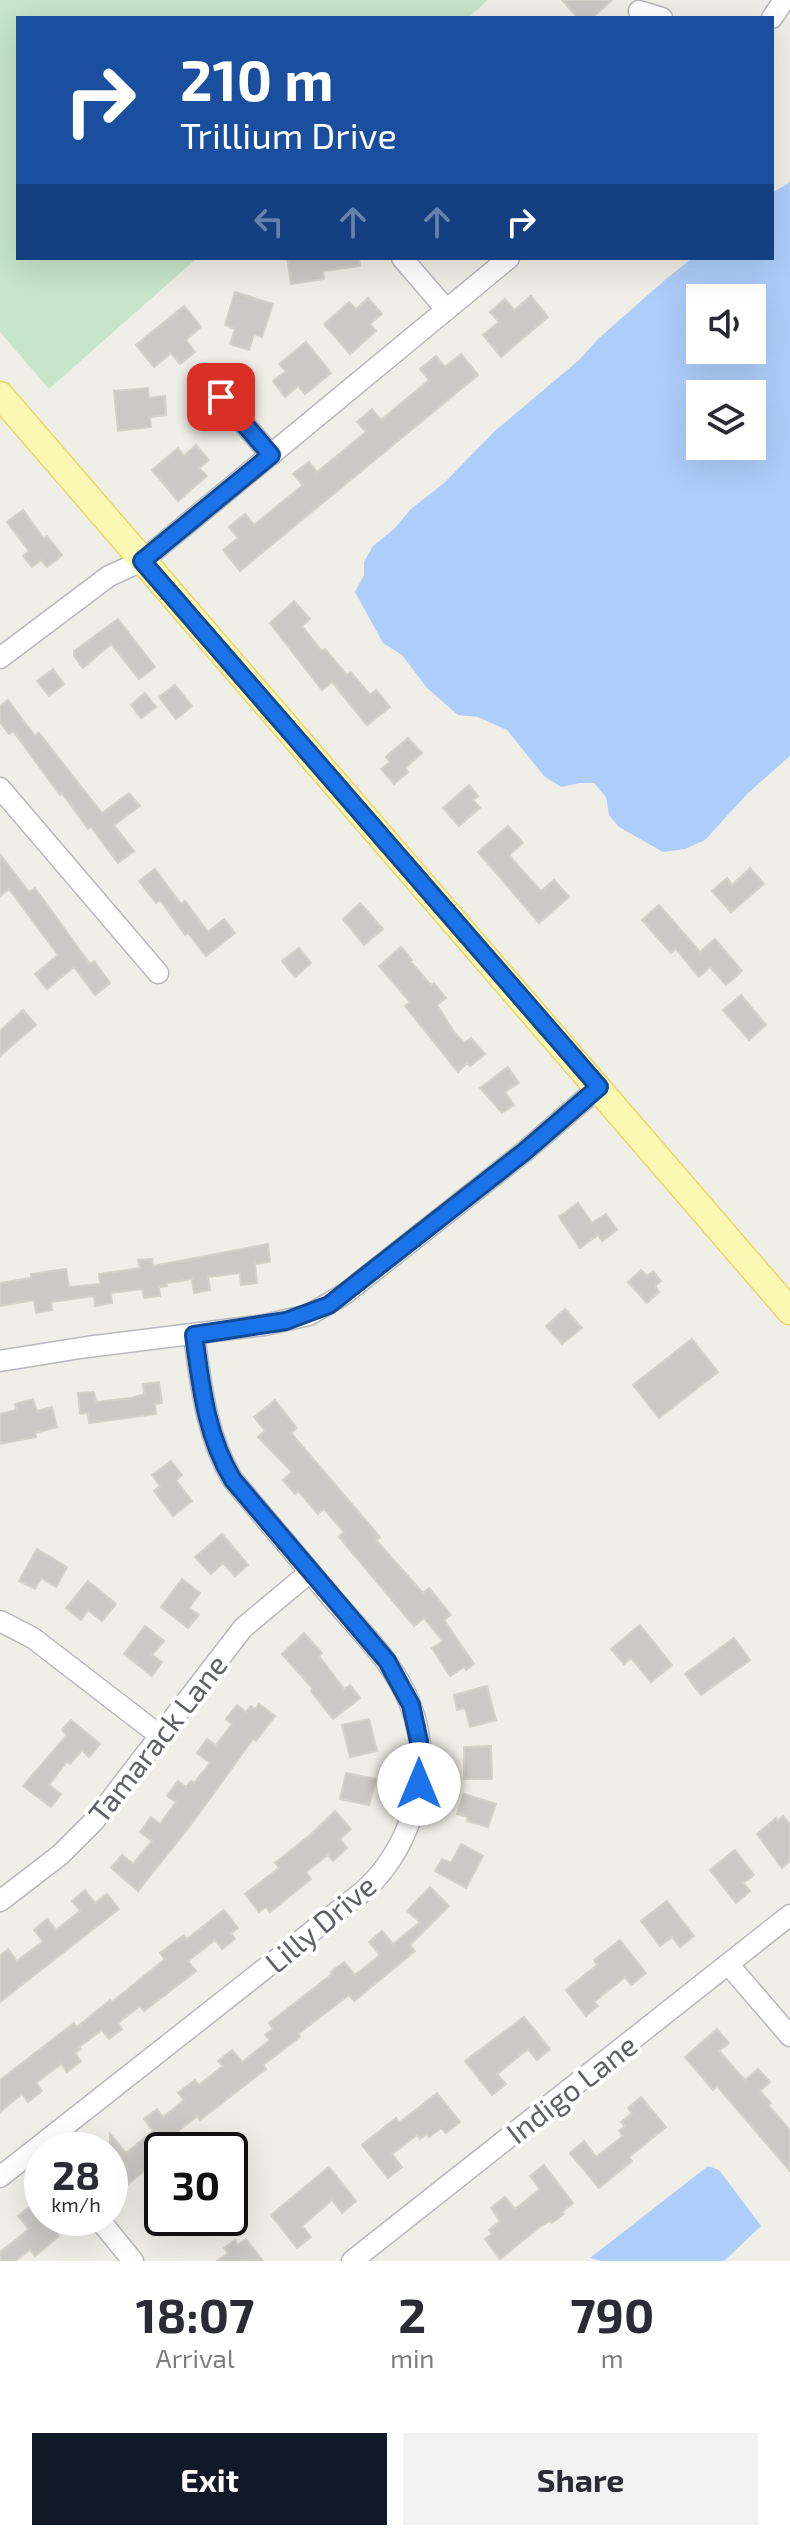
<!DOCTYPE html>
<html lang="en">
<head>
<meta charset="utf-8">
<style>
  :root { --surface:#fff; --page:#f2f2f3; --text:#2b2b33; --muted:#7c7c81; --accent:#111827 }
  body { margin:0; font-family:"Exo 2",sans-serif; background:var(--page); color:var(--text); height:100vh; display:flex; flex-direction:column; font-size:30px; white-space:nowrap }
  * { box-sizing:border-box; margin:0 }
  p { font-size:26px; color:var(--muted) }
  .icon { flex:none; width:44px; height:44px; fill:none; stroke:currentColor; stroke-width:2; stroke-linecap:round; stroke-linejoin:round }
  .map { position:relative; height:2261px; overflow:hidden }
  .drawer { display:flex; flex-direction:column; background:var(--surface); flex:1 }
  .drawer>* { flex:none }
  .guide { position:absolute; left:16px; top:16px; width:758px; height:244px; border-radius:0px; box-shadow:0 8px 32px #0002; background:#1a4fa0; color:#fff; overflow:hidden }
  .fabs { position:absolute; left:686px; top:284px; display:grid; gap:16px }
  .fabs a { display:grid; place-items:center; width:80px; height:80px; border-radius:0px; background:var(--surface); box-shadow:0 8px 32px #0002; font-size:40px }
  .speed { position:absolute; left:24px; top:2132px; display:flex; gap:16px; font-size:40px; font-weight:700; text-align:center }
  .speed>* { display:grid; place-content:center; width:104px; height:104px; border-radius:50%; background:var(--surface); box-shadow:0 8px 32px #0002; line-height:1 }
  .speed small { font-size:20px; font-weight:400 }
  .speed .limit { border:4px solid #111; border-radius:12px; background:#fff; color:#111 }
  .pin { position:absolute; display:grid; place-items:center; width:68px; height:68px; color:#fff; margin:-34px; border-radius:16px; box-shadow:0 4px 12px #0006 }
  .me { position:absolute; width:88px; margin:-44px; rotate:0deg; stroke-linejoin:round; filter:drop-shadow(0 0 6px #0008) }
  .turn { display:flex; align-items:center; gap:28px; height:168px; padding:0 32px; font-size:36px }
  .turn .icon { width:104px; height:104px; stroke-width:2.5 }
  .turn b { display:block; font-size:56px; line-height:68px }
  .lanes { display:flex; align-items:center; height:76px; padding:0 32px; background:#0003; justify-content:center; gap:40px; direction:ltr }
  .lanes .off { opacity:.35 }
  .eta { display:flex; justify-content:space-evenly; align-items:center; height:136px; text-align:center }
  .eta b { font-size:48px; font-weight:700; line-height:56px }
  .primary-button { display:flex; gap:16px; margin-top:auto; padding:16px 32px }
  .primary-button a { flex:1; height:92px; border-radius:0px; background:var(--accent); color:#fff; font-size:32px; font-weight:700; line-height:92px; text-align:center }
  .primary-button a+a { background:var(--page); color:var(--text) }
  .map>svg:first-child { display:block }
</style>
</head>
<body>
<div class="map">
<svg width="790" height="2261" viewBox="0 0 790 2261">
  <rect width="100%" height="100%" fill="#f0efe7"/>
  <polygon fill="#c6e5ca" points="0,0 488,0 468,18 18,18 18,258 197,258 49,389 0,332"/>
  <g fill="#adcefa" fill-rule="evenodd">
    <path d="M790,182V756L748,793L705,840L685,849L663,852L619,827L609,815L606,797L594,783H580L561,787L544,776L507,730L478,717L458,715L427,688L402,655L383,643L355,592L364,575V562L373,546L394,529L411,509L444,483L496,430L579,360L599,338L666,279L692,258H772V193ZM700,298H752V350H700ZM700,394H752V446H700Z"/>
    <polygon points="708,2166 719,2170 761,2226 724,2261 601,2261 590,2258"/>
  </g>
  <g fill="#cbc9c4" stroke="#d4d2c6" stroke-width="2">
    <polygon points="562,0 612,0 592,18 578,18"/>
    <polygon points="287,258 359,258 360,266 323,271 324,279 291,284"/>
    <polygon points="235,292 273,304 262,337 254,334 249,350 230,344 235,329 225,325"/>
    <polygon points="531,296 548,317 501,357 483,335 499,322 490,312 505,299 514,310"/>
    <polygon points="368,298 382,314 370,324 376,331 350,354 324,324 349,302 356,309"/>
    <polygon points="184,306 201,327 186,340 195,352 180,364 171,353 154,367 136,345"/>
    <polygon points="306,342 331,373 305,394 298,386 285,397 273,381 286,371 279,364"/>
    <polygon points="461,354 478,375 240,571 223,550 238,538 229,527 245,514 254,525 303,485 293,474 309,462 317,472 366,432 357,422 372,409 381,420 429,380 420,369 436,356 445,367"/>
    <polygon points="148,388 149,398 165,396 166,415 150,417 151,427 118,431 114,391"/>
    <polygon points="196,445 209,460 199,468 207,476 178,501 152,470 178,448 184,456"/>
    <polygon points="23,510 44,539 47,536 62,555 47,567 41,560 32,567 23,556 29,551 7,522"/>
    <polygon points="294,601 310,619 302,626 322,651 325,649 347,675 351,672 370,695 376,690 390,707 367,725 332,682 322,690 270,623"/>
    <polygon points="118,619 155,667 139,679 111,644 83,668 74,656 74,651"/>
    <polygon points="53,669 64,684 49,696 37,681"/>
    <polygon points="175,685 192,706 176,719 159,697"/>
    <polygon points="145,693 156,707 141,718 131,705"/>
    <polygon points="8,700 35,736 39,733 102,813 129,793 140,806 114,825 134,851 118,863 91,827 88,829 62,793 60,795 13,731 9,734 0,722 0,706"/>
    <polygon points="408,738 422,753 405,768 408,772 394,784 381,769 390,762 386,757"/>
    <polygon points="469,785 478,796 473,800 480,808 459,826 443,808"/>
    <polygon points="508,826 523,843 509,855 520,868 541,891 554,880 569,897 539,923 478,852"/>
    <polygon points="0,854 29,892 35,888 90,964 94,961 110,983 95,995 74,967 47,989 35,974 58,955 9,889 0,896"/>
    <polygon points="750,868 764,884 731,912 712,891 727,878 732,885"/>
    <polygon points="155,869 181,904 185,901 208,932 224,919 235,933 206,956 188,933 185,935 160,900 156,903 139,881"/>
    <polygon points="360,903 383,929 364,945 343,919"/>
    <polygon points="659,905 700,952 715,939 742,971 726,985 710,967 699,977 676,949 671,953 642,920"/>
    <polygon points="401,947 412,960 410,961 431,985 434,983 446,998 437,1005 454,1032 464,1043 471,1038 485,1054 470,1066 467,1063 458,1072 405,1006 410,1002 379,966"/>
    <polygon points="299,948 311,963 295,977 282,961"/>
    <polygon points="741,995 766,1025 749,1040 723,1010"/>
    <polygon points="23,1010 36,1025 0,1056 0,1031"/>
    <polygon points="508,1067 519,1083 505,1092 514,1105 502,1113 480,1088"/>
    <polygon points="578,1203 592,1223 606,1214 617,1230 602,1241 598,1235 580,1248 559,1217"/>
    <polygon points="268,1244 270,1262 255,1264 257,1283 241,1285 240,1273 208,1277 210,1290 194,1293 192,1279 167,1283 167,1286 159,1287 160,1296 144,1298 142,1289 111,1293 112,1303 95,1306 94,1296 51,1302 52,1310 36,1313 34,1300 0,1306 0,1283 31,1278 31,1274 66,1269 69,1287 100,1284 99,1274 140,1268 138,1260 152,1259 153,1266"/>
    <polygon points="641,1270 647,1276 653,1271 661,1281 655,1286 659,1292 647,1303 628,1282"/>
    <polygon points="565,1309 582,1328 562,1344 546,1326"/>
    <polygon points="692,1339 718,1372 659,1418 633,1385"/>
    <polygon points="159,1382 162,1403 155,1404 156,1414 89,1423 88,1413 80,1414 78,1393 94,1392 96,1402 131,1398 144,1394 143,1384"/>
    <polygon points="33,1399 37,1411 52,1407 57,1427 35,1433 36,1437 0,1444 0,1414 16,1410 15,1404"/>
    <polygon points="275,1400 297,1428 291,1433 380,1537 376,1540 423,1593 429,1588 451,1615 444,1620 474,1664 466,1670 464,1667 450,1676 432,1648 443,1641 424,1618 414,1626 339,1537 344,1532 324,1509 318,1514 298,1491 295,1494 283,1480 292,1472 258,1437 265,1431 254,1417"/>
    <polygon points="171,1461 182,1475 176,1480 192,1501 173,1516 154,1491 160,1486 152,1475"/>
    <polygon points="222,1534 248,1565 235,1576 223,1563 211,1574 195,1557"/>
    <polygon points="37,1549 67,1567 56,1587 41,1578 35,1589 19,1581"/>
    <polygon points="182,1579 200,1593 189,1608 199,1615 188,1628 161,1607"/>
    <polygon points="88,1581 116,1604 102,1621 88,1610 81,1620 66,1608"/>
    <polygon points="640,1625 672,1665 651,1682 631,1658 624,1664 611,1649"/>
    <polygon points="145,1626 164,1641 152,1655 162,1662 152,1676 124,1654"/>
    <polygon points="304,1633 322,1653 319,1656 344,1689 350,1685 360,1698 333,1719 311,1691 313,1689 282,1654"/>
    <polygon points="734,1638 750,1660 701,1695 685,1674"/>
    <polygon points="487,1686 496,1720 470,1727 465,1708 457,1710 454,1695"/>
    <polygon points="259,1704 275,1716 256,1741 253,1739 190,1826 138,1891 111,1868 122,1855 133,1864 152,1841 140,1832 151,1817 160,1824 176,1802 167,1796 178,1781 186,1787 191,1781 194,1783 210,1763 197,1753 207,1739 216,1745 232,1724 226,1719 237,1705 246,1712 251,1706 255,1709"/>
    <polygon points="369,1719 377,1751 350,1757 342,1725"/>
    <polygon points="71,1720 100,1744 89,1757 82,1750 70,1764 67,1761 49,1785 61,1794 51,1807 23,1786 67,1735 62,1730"/>
    <polygon points="491,1746 492,1779 464,1779 464,1747"/>
    <polygon points="346,1773 376,1779 369,1805 340,1799"/>
    <polygon points="464,1794 496,1804 488,1827 467,1821 468,1817 457,1814"/>
    <polygon points="335,1811 351,1829 340,1839 347,1848 333,1861 328,1855 306,1872 311,1879 270,1912 266,1907 259,1912 245,1894 279,1868 275,1863 310,1835"/>
    <polygon points="783,1816 790,1824 790,1861 782,1868 757,1834 776,1818 778,1821"/>
    <polygon points="461,1844 483,1856 466,1888 435,1871 442,1859 451,1863"/>
    <polygon points="735,1850 754,1875 743,1883 750,1891 736,1903 710,1870"/>
    <polygon points="430,1887 449,1906 410,1945 415,1951 354,2001 349,1995 298,2034 300,2037 263,2065 266,2069 200,2120 197,2116 147,2156 153,2164 128,2184 110,2162 110,2134 126,2153 153,2131 144,2119 157,2109 163,2117 184,2100 178,2093 195,2080 199,2085 223,2066 218,2061 232,2050 242,2062 270,2040 265,2035 273,2029 269,2023 332,1974 331,1972 344,1962 355,1975 380,1955 369,1942 382,1931 393,1944 420,1922 407,1911"/>
    <polygon points="85,1890 95,1903 107,1894 119,1909 0,2002 0,1956 8,1949 17,1961 43,1941 34,1930 47,1919 56,1930 80,1911 72,1901"/>
    <polygon points="667,1901 694,1936 680,1947 672,1937 660,1946 641,1921"/>
    <polygon points="224,1910 238,1928 231,1933 235,1939 222,1949 215,1940 188,1961 196,1971 144,2011 140,2006 118,2023 122,2029 109,2039 102,2030 79,2047 81,2049 75,2053 81,2061 67,2072 61,2064 36,2083 42,2091 28,2102 22,2094 0,2112 0,2080 74,2023 77,2027 110,2000 112,2002 165,1959 160,1953 184,1935 187,1939"/>
    <polygon points="620,1940 646,1973 631,1985 625,1977 594,2002 598,2006 586,2016 566,1990 597,1965 594,1960"/>
    <polygon points="524,2017 550,2049 537,2060 528,2049 497,2074 506,2084 492,2095 465,2061"/>
    <polygon points="717,2029 729,2043 719,2051 745,2080 758,2069 770,2082 760,2091 771,2103 768,2105 790,2130 790,2171 717,2086 713,2090 685,2057"/>
    <polygon points="437,2093 460,2122 446,2133 441,2128 429,2137 427,2134 420,2139 417,2135 392,2154 402,2167 388,2178 362,2145 396,2118 399,2123"/>
    <polygon points="641,2097 666,2127 629,2157 632,2161 599,2188 570,2153 584,2141 596,2157 623,2136 619,2131 625,2126 621,2122 632,2113 628,2108"/>
    <polygon points="544,2165 573,2203 562,2212 564,2214 552,2223 550,2221 541,2226 500,2259 485,2239 492,2234 489,2230 500,2221 491,2208 505,2197 515,2209 540,2189 530,2176"/>
    <polygon points="329,2167 356,2201 342,2213 332,2200 302,2226 311,2237 297,2248 271,2215"/>
    <polygon points="33,2204 42,2218 45,2218 59,2236 35,2256 30,2250 15,2261 0,2261 0,2252 29,2229 18,2216"/>
    <polygon points="246,2239 263,2261 217,2261 228,2253 224,2248 235,2240 238,2245"/>
  </g>
  <g fill="none" stroke-linecap="round" stroke-linejoin="round">
    <defs>
      <g id="minor">
        <polyline points="639,11 662,18"/>
        <polyline points="772,18 784,0"/>
        <polyline points="402,258 445,308"/>
        <polyline points="221,397 271,455"/>
        <polyline points="0,658 109,576 142,561 509,258"/>
        <polyline points="0,788 158,973"/>
        <polyline points="0,1361 87,1347 264,1325 309,1315 346,1293 524,1152 599,1087"/>
        <polyline points="0,1621 33,1638 159,1735"/>
        <polyline points="0,1901 60,1855 95,1820 243,1628 310,1572"/>
        <polyline points="728,1964 790,2036"/>
        <path d="M0,2177L366,1889C414,1843 435,1766 410,1704C394,1662 359,1630 331,1597C298,1558 266,1519 233,1480C206,1436 201,1385 194,1335"/>
        <polyline points="98,2218 133,2261"/>
        <polyline points="352,2261 790,1915"/>
      </g>
      <polyline id="major" points="0,395 790,1311"/>
    </defs>
    <use href="#minor" stroke="#b7b8bd" stroke-width="23"/>
    <use href="#major" stroke="#e9d666" stroke-width="29"/>
    <use href="#minor" stroke="#fff" stroke-width="20"/>
    <use href="#major" stroke="#faf8b2" stroke-width="26"/>
  </g>
  <g fill="none" stroke-linecap="round" stroke-linejoin="round">
    <defs>
      <path id="route" d="M221,397L271,455L142,561L599,1087L524,1152L329,1305L286,1321L194,1335C201,1385 206,1436 233,1480L387,1661L411,1705L419,1741V1784"/>
    </defs>
    <use href="#route" stroke="#114b97" stroke-width="20"/>
    <use href="#route" stroke="#1a73e8" stroke-width="14"/>
  </g>
  <g text-anchor="middle" dominant-baseline="central" stroke-width="8" stroke-linejoin="round" paint-order="stroke">
    <g font-size="30" fill="#5e6166" stroke="#fff">
      <text transform="translate(157 1738) rotate(-52)">Tamarack Lane</text>
      <text transform="translate(320 1923) rotate(-40)">Lilly Drive</text>
      <text transform="translate(571 2088) rotate(-38)">Indigo Lane</text>
    </g>
  </g>
</svg>
<div class="fabs">
<a><svg class="icon" aria-label="sound" viewBox="0 0 24 24"><path d="M4 9h4l5-4v14l-5-4H4zM17 9q2 3 0 6"/></svg></a>
<a><svg class="icon" aria-label="layers" viewBox="0 0 24 24"><path d="M12 4l9 5-9 5-9-5zM3 14l9 5 9-5"/></svg></a>
</div>
<div class="speed"><div>28<small>km/h</small></div><div class="limit">30</div></div>
<div class="pin" style="left:221px;top:397px;background:#d93025"><svg class="icon" aria-label="arrive" viewBox="0 0 24 24"><path d="M6 21V4h12l-3 4 3 4H6"/></svg></div>
<svg class="me" style="left:419px;top:1784px" viewBox="-20 -20 40 40"><circle r="19" fill="#fff"/><path d="M0-13L10 11 0 6-10 11z" fill="#1a73e8"/></svg>
<div class="guide">
<div class="turn"><svg class="icon" aria-label="right" viewBox="0 0 24 24"><path d="M7 20v-9h11M14 6l5 5-5 5"/></svg><div><b>210 m</b>Trillium Drive</div></div>
<div class="lanes"><svg class="icon off" aria-label="left" viewBox="0 0 24 24"><path d="M17 20v-9H6M10 6l-5 5 5 5"/></svg><svg class="icon off" aria-label="ahead" viewBox="0 0 24 24"><path d="M12 20V5M6 11l6-6 6 6"/></svg><svg class="icon off" aria-label="ahead" viewBox="0 0 24 24"><path d="M12 20V5M6 11l6-6 6 6"/></svg><svg class="icon" aria-label="right" viewBox="0 0 24 24"><path d="M7 20v-9h11M14 6l5 5-5 5"/></svg></div>
</div>
</div>
<section class="drawer">
<div class="eta">
<div><b>18:07</b><p>Arrival</p></div>
<div><b>2</b><p>min</p></div>
<div><b>790</b><p>m</p></div>
</div>
<div class="primary-button"><a>Exit</a><a>Share</a></div>
</section>
</body>
</html>
